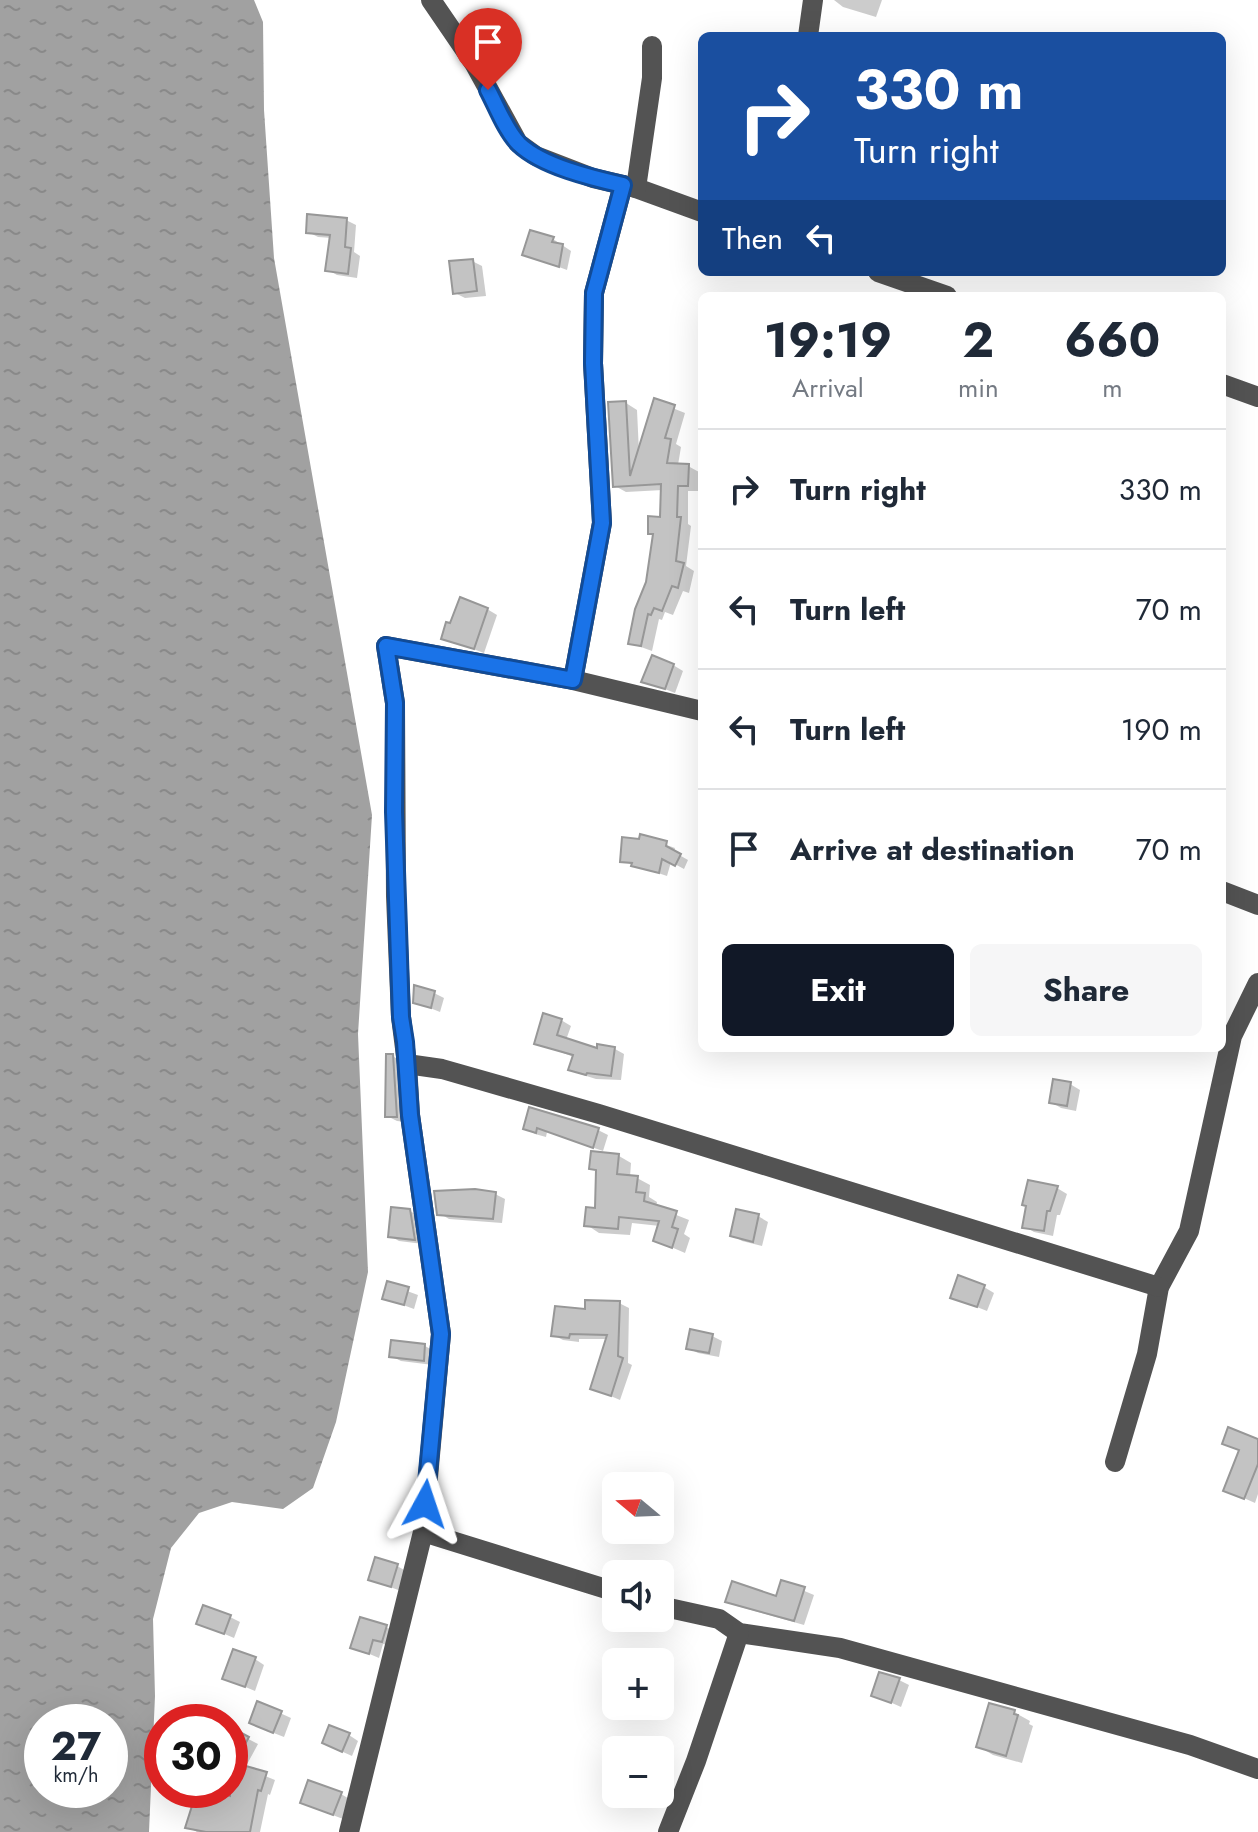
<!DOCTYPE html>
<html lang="en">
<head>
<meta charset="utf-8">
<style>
  :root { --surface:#fff; --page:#f6f6f7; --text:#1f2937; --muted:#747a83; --line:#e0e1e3; --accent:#111827 }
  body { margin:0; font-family:Jost,sans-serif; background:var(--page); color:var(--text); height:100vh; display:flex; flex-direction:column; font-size:30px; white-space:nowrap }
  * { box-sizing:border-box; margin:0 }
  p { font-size:26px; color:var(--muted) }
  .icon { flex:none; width:44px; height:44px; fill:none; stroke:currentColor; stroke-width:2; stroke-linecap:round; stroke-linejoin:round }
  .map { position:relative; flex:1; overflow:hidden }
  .details { position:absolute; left:698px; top:292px; width:528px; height:760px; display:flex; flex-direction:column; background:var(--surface); border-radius:12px; box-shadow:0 8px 32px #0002 }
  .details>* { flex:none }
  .top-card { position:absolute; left:698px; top:32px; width:528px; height:244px; border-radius:12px; box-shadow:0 8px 32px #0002; background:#1a4fa0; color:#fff; overflow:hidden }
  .needle { width:52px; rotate:289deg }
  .tools { position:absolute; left:602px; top:1472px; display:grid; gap:16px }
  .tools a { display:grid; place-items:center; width:72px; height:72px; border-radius:12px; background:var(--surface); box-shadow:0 8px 32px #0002; font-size:40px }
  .speed { position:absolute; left:24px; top:1704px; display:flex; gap:16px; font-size:40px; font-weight:700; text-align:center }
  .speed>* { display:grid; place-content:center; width:104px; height:104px; border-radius:50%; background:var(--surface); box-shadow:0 8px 32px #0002; line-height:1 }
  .speed small { font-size:20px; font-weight:400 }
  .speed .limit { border:12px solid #d22; background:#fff; color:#111 }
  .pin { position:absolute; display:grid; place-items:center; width:68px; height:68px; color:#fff; margin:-82px -34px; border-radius:50% 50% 50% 0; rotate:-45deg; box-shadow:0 0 8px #0007 }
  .pin .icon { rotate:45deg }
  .me { position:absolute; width:88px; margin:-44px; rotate:5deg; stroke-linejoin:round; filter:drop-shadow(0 0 6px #0008) }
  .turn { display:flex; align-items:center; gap:28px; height:168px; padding:0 24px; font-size:36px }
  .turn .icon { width:104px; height:104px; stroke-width:2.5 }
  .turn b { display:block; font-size:56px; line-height:68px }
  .then { display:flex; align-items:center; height:76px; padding:0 24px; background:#0003; gap:16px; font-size:30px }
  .eta { display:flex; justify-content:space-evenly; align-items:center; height:136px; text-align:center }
  .eta b { font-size:48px; font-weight:700; line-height:56px }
  .button { display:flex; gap:16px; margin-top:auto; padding:16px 24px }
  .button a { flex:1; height:92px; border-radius:12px; background:var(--accent); color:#fff; font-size:32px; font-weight:700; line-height:92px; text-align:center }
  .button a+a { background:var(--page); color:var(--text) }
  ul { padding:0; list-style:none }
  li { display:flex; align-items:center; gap:24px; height:120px; padding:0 24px; border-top:2px solid var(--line) }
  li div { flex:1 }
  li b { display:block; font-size:30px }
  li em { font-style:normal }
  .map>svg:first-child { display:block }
</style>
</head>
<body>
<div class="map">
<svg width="1258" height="1832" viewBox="0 0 1258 1832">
  <defs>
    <pattern id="water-ripples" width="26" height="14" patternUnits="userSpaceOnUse" patternTransform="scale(2)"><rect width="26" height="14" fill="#a1a1a1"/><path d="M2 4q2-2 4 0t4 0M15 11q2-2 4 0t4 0" fill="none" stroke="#898989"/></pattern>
  </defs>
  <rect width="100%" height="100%" fill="#fff"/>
  <path fill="url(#water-ripples)" fill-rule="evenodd" d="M0,0H254L263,22L264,110L274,258L372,815L358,1034L368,1272L336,1422L313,1488L283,1509L232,1502L199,1513L171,1548L153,1619L155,1696L149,1832H0ZM42,1722H110V1790H42Z"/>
  <g fill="#0003">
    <polygon points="834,0 882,0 876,17 843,7"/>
    <polygon points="346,220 356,225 354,252 360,256 357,278 337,275 328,270 332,238 318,237 308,232"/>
    <polygon points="553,239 571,251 567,270 524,254"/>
    <polygon points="472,261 482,266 486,296 465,298 455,293"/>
    <polygon points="655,401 685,413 676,444 681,447 678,465 688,466 699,472 699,491 688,491 688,524 691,526 686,566 694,571 689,593 683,591 673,615 665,612 662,620 659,619 652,651 630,643 648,582 654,535 650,533 662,519 663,490 626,492 615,486 626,403 637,410 639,452"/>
    <polygon points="487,609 497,615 484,653 443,638"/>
    <polygon points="673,665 683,671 675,693 644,681"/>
    <polygon points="642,836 675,848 674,852 688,860 684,869 671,862 667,876 622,861 640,841"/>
    <polygon points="434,993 444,998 440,1012 415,1002"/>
    <polygon points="561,1020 571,1026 566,1040 599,1051 615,1049 624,1054 621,1080 596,1079 580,1074 571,1069 574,1057 536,1043"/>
    <polygon points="392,1056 402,1061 406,1122 397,1121 387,1116"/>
    <polygon points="1070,1084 1080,1090 1076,1111 1061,1108 1051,1102"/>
    <polygon points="530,1110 598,1130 608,1135 603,1151 547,1132 546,1137 535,1134 525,1128"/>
    <polygon points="619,1156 631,1163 630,1177 637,1178 650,1185 649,1197 657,1202 656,1207 689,1220 684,1234 690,1238 685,1253 655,1240 660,1226 632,1223 630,1235 599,1233 587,1225 597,1210 598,1172 591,1168"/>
    <polygon points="1057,1188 1067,1194 1060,1215 1057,1215 1053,1236 1034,1232 1024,1226"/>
    <polygon points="495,1194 505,1199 502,1223 449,1219 439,1213"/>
    <polygon points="410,1211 420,1217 423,1244 399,1241 390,1236"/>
    <polygon points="758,1216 768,1222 762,1246 742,1241 732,1235"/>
    <polygon points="388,1284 418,1295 414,1309 384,1298"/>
    <polygon points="984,1287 994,1293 987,1311 952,1297"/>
    <polygon points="619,1303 629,1308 628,1363 632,1365 620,1400 592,1388 608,1339 579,1339 579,1342 563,1340 553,1335 587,1312"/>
    <polygon points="712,1336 722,1341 719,1357 698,1353 688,1348"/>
    <polygon points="425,1346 434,1351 433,1365 401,1361 391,1356"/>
    <polygon points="1258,1441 1258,1494 1255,1503 1226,1490 1241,1451 1224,1443"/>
    <polygon points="397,1566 406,1571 401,1591 371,1580"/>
    <polygon points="783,1582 814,1595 804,1625 737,1606 728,1601 777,1599"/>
    <polygon points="230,1617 240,1622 234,1638 199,1623"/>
    <polygon points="386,1627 396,1632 392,1646 383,1644 379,1658 353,1647"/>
    <polygon points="255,1659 264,1665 255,1691 224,1678"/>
    <polygon points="899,1680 909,1685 901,1707 874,1695"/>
    <polygon points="258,1703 291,1718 284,1737 261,1728"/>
    <polygon points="1014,1712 1030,1721 1029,1724 1033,1726 1022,1763 993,1755 978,1746"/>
    <polygon points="235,1732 258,1744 245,1768 275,1780 270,1795 268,1794 260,1832 197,1832 188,1827 199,1790 230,1790 230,1741"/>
    <polygon points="349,1735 358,1741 352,1756 334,1748"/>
    <polygon points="341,1794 351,1800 343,1819 312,1807"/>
  </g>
  <g fill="#c3c3c3" stroke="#979797" stroke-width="2">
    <polygon points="307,214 347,218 345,247 351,248 348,274 325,271 330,235 306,233"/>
    <polygon points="530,230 554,237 552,242 563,244 559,267 522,255"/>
    <polygon points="473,259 477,291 453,294 449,261"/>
    <polygon points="654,398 675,405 665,438 671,439 667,463 689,464 688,486 678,486 677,517 681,517 676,561 684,563 678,588 672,586 662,611 654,608 651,615 648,614 641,646 628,644 635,609 646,582 653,534 648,534 648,516 660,517 661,484 613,487 608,402 626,401 630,476"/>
    <polygon points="460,597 488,608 474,649 441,639 446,622 450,623"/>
    <polygon points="652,655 674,664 665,689 641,682"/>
    <polygon points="640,834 667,841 666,846 681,854 675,866 662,859 659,873 631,866 632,863 620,862 622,837 639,839"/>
    <polygon points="414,985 435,991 431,1008 413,1003"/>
    <polygon points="543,1013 562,1019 557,1035 597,1048 597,1044 615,1047 611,1076 587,1073 586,1075 568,1070 573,1055 534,1044"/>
    <polygon points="386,1054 393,1054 397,1117 385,1117"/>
    <polygon points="1053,1079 1071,1082 1067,1106 1049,1103"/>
    <polygon points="529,1107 599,1128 593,1148 537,1128 536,1133 523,1129"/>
    <polygon points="591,1151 619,1154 617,1174 638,1176 636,1192 645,1193 644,1201 677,1211 672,1227 678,1229 672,1248 653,1241 659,1221 619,1217 618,1229 584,1226 586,1207 595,1208 596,1170 589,1169"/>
    <polygon points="1028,1180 1058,1186 1050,1211 1047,1211 1044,1231 1022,1228 1026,1206 1022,1205"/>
    <polygon points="475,1189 496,1192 493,1219 437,1215 434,1191"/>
    <polygon points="391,1207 410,1209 415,1240 388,1237"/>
    <polygon points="736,1209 759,1214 753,1242 730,1236"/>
    <polygon points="958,1275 985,1285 977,1307 950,1298"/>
    <polygon points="387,1281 409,1287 404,1305 382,1299"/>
    <polygon points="585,1300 620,1301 618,1356 623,1358 611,1396 590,1389 607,1335 570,1334 569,1338 551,1336 555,1306 585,1309"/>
    <polygon points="690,1329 713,1334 709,1353 686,1349"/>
    <polygon points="391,1340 425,1344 424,1361 389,1357"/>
    <polygon points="1228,1427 1258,1439 1258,1464 1244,1499 1223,1491 1239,1450 1222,1444"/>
    <polygon points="375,1557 398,1564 391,1587 368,1580"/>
    <polygon points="781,1580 805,1587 794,1621 725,1602 732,1581 776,1596"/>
    <polygon points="203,1605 231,1615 224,1634 196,1624"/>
    <polygon points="360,1617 387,1625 382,1642 373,1640 369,1654 350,1648"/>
    <polygon points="233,1649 256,1657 245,1687 222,1679"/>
    <polygon points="879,1672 900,1678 891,1703 871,1696"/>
    <polygon points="257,1701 282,1711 273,1733 249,1723"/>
    <polygon points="989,1703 1015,1710 1014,1714 1018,1715 1006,1756 976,1747"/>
    <polygon points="329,1725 350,1733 342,1752 322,1743"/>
    <polygon points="234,1729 249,1737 235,1763 267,1772 261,1791 258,1790 250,1832 206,1832 185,1828 197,1790 211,1790 230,1796 230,1737"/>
    <polygon points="308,1780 342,1792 333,1815 300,1803"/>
  </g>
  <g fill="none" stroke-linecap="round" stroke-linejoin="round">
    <g stroke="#535353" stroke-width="20">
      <polyline points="431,0 474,63 518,143 536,156 593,178 636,188 702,212"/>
      <polyline points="808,36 813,0"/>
      <polyline points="636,188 652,78 652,46"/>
      <polyline points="878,272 947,296"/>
      <polyline points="1222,384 1258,397"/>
      <polyline points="573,680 602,523 593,363 594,293 623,185"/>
      <polyline points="1222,891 1258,905"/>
      <polyline points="407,1064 401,1017 396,896 395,703 386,646 573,680 702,711"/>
      <polyline points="1115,1462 1147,1354 1159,1287 1189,1231 1232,1036 1258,983"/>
      <polyline points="423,1532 616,1592"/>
      <polyline points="660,1606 719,1619 739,1633 840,1648 1190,1745 1258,1769"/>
      <polyline points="349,1832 423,1532 441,1334 410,1115 407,1064 442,1069 599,1114 1159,1287"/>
      <polyline points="668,1832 696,1761 739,1633"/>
    </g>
  </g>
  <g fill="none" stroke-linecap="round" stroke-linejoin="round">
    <defs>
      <path id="route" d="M425,1504L441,1334L410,1115L405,1042L401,1017L394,812L395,703L386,646L573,680L602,523L593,363L594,293L623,185C592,178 542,166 519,144C506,131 497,107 488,90"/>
    </defs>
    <use href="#route" stroke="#114b97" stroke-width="20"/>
    <use href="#route" stroke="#1a73e8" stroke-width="14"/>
  </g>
</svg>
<div class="tools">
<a><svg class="needle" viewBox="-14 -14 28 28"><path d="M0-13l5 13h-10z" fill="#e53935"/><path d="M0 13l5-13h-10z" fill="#747a83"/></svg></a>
<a><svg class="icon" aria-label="sound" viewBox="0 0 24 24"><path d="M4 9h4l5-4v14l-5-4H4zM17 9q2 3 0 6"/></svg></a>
<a>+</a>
<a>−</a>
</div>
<div class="speed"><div>27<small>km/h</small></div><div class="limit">30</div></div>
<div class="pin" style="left:488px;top:90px;background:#d93025"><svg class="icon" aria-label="arrive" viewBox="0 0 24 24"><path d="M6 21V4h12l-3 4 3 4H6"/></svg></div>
<svg class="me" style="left:425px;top:1504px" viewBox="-20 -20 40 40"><path d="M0-17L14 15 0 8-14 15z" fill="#1a73e8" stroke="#fff" stroke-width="4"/></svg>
<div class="top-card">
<div class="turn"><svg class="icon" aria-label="right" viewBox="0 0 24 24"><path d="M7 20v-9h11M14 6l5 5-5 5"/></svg><div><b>330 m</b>Turn right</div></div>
<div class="then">Then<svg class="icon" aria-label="left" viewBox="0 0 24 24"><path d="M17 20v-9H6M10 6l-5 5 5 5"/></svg></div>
</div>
<section class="details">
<div class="eta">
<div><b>19:19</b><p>Arrival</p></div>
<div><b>2</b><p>min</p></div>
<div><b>660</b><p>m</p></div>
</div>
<ul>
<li><svg class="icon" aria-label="right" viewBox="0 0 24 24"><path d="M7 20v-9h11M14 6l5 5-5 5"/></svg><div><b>Turn right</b></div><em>330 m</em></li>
<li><svg class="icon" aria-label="left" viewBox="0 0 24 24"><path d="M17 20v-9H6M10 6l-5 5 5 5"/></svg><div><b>Turn left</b></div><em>70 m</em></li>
<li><svg class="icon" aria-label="left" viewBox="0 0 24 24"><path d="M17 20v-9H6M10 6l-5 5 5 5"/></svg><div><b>Turn left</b></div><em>190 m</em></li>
<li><svg class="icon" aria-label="arrive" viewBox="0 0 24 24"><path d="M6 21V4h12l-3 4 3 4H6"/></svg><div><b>Arrive at destination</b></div><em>70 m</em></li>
</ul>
<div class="button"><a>Exit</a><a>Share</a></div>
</section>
</div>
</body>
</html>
